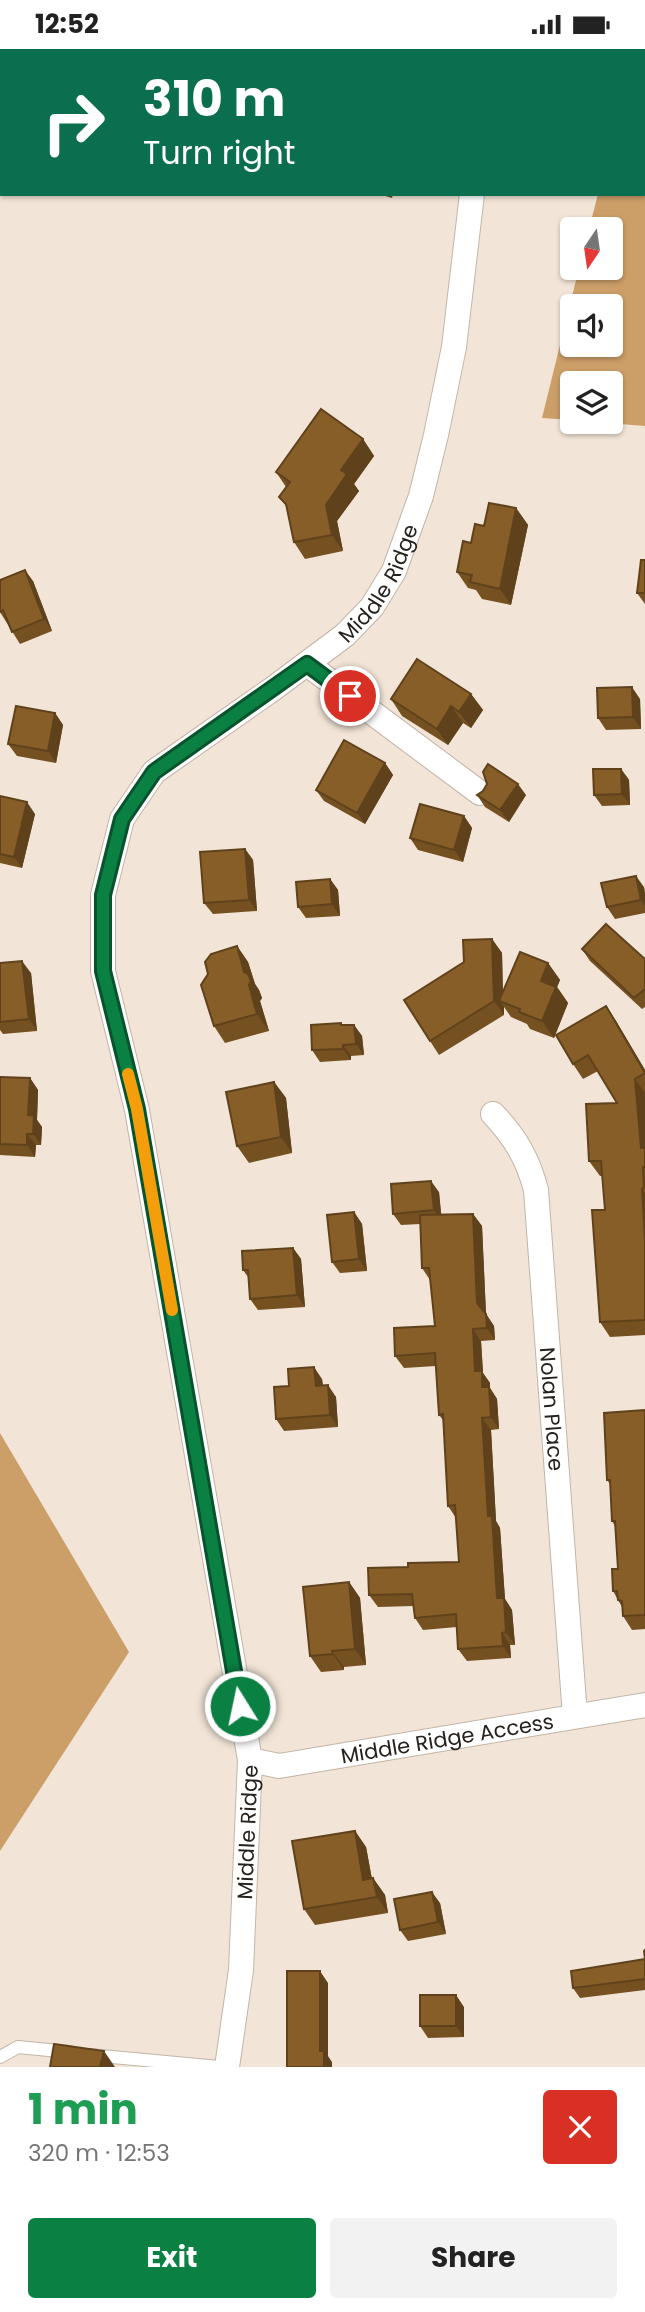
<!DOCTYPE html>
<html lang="en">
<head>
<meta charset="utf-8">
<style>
  :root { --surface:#fff; --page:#f2f2f2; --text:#222; --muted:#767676; --accent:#0b8043 }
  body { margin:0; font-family:Poppins,sans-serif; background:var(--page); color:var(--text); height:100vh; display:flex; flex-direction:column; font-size:26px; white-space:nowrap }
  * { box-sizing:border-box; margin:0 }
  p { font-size:23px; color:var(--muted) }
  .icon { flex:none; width:38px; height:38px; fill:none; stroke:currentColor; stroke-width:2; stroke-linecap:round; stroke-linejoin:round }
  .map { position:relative; height:2018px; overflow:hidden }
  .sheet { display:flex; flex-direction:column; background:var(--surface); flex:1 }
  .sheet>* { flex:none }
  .top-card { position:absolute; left:0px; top:0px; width:646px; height:147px; box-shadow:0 2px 5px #0004; background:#0b6e4f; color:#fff; overflow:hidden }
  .needle { width:46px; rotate:193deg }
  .fabs { position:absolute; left:560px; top:168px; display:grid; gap:14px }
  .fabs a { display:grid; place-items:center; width:63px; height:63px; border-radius:7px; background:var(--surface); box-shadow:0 2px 5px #0004; font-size:35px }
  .pin { position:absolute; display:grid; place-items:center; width:60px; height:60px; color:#fff; margin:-30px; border:4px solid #fff; border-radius:50%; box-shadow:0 2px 7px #0007 }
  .me { position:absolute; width:77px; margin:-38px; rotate:350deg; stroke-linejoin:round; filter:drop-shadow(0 0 5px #0008) }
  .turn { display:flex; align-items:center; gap:24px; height:147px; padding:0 28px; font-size:32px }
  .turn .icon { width:91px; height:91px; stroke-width:2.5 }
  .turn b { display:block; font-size:49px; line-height:60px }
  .round { display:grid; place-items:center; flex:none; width:74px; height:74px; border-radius:7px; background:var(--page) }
  .head { display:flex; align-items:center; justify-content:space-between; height:119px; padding:0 28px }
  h1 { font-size:42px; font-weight:700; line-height:52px; color:#1e9e55 }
  .action { display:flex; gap:14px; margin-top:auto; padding:14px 28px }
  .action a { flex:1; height:80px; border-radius:7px; background:var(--accent); color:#fff; font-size:28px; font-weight:700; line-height:80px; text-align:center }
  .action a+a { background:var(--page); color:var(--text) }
  .status { display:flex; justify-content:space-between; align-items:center; height:49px; padding:0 35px; background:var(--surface); direction:ltr }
  .status svg { height:19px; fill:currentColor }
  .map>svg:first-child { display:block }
</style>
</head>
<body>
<div class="status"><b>12:52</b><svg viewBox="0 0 49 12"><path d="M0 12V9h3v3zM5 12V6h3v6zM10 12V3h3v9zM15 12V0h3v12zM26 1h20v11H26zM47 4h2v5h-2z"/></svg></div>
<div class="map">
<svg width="645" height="2018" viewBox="0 0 645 2018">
  <rect width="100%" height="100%" fill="#f2e5d7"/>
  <g fill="#cc9e68" fill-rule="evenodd">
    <path d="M634,0H645V377L595,373H611V334H572V371L542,369L579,219H611V180H589L598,145H644V2H634ZM572,257H611V296H572Z"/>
    <polygon points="0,1384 129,1603 0,1802"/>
  </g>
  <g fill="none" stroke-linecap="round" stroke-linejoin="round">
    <defs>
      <g id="service">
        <polyline points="91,2006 219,2018"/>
        <polyline points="0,2008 18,1998 69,2003"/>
      </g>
      <g id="minor">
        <polyline points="502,2 503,0"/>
        <polyline points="307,615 480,744"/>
        <path id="s1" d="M493,1065C515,1088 528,1110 536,1141L575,1667"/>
        <path id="s2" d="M250,1711L279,1717L645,1656"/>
        <path id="s3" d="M227,2018L241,1921L250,1711L137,1061L103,922V846L122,770L154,723L274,639L345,586L372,558L394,522L421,447L436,386L454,298L472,145"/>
      </g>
    </defs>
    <use href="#service" stroke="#c2b5a7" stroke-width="14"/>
    <use href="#minor" stroke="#c2b5a7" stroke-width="26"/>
    <use href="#service" stroke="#fff" stroke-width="12"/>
    <use href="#minor" stroke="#fff" stroke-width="24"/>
  </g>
  <g fill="#755122">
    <polygon points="379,145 393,145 392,149"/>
    <polygon points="363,390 374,407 354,435 359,442 337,472 343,502 305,510 294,493 286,457 279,448 286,438 276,423"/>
    <polygon points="516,459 528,476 511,556 482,550 476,541 468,539 457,523 471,494 484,477"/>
    <polygon points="645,511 645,555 637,544"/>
    <polygon points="33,532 52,582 20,595 0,563"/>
    <polygon points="471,645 483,661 471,679 463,674 448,696 402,667 391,650"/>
    <polygon points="640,650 641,680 606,681 598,669"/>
    <polygon points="55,664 63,676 56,714 17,707 8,695"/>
    <polygon points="385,714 393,726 365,775 324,752 316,741"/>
    <polygon points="621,720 629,731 630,756 602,757 594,746"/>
    <polygon points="477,746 526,746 509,773 485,758"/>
    <polygon points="0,747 35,765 22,819 0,814"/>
    <polygon points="464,767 472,779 463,813 418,801 410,789"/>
    <polygon points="245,800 253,811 257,862 213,865 204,854"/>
    <polygon points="330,830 338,841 340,867 306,869 298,858"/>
    <polygon points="644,838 645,845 645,864 615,870 607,858"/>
    <polygon points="492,890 502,904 503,943 548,914 560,931 557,938 568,954 554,989 530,980 527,975 511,968 504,958 504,966 439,1006 430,992 464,913"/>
    <polygon points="237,897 248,913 255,935 259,941 262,949 260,952 269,982 225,994 214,977"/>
    <polygon points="582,900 645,910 645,958 642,960 590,912"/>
    <polygon points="0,914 31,924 37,982 3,985 0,981"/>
    <polygon points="606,957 616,972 645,1021 645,1286 610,1288 600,1273 605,1161 603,1127 600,1127 589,1112 617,1054 598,1022 583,1030 573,1015"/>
    <polygon points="341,974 342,976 354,976 362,987 364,1006 351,1007 351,1011 320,1013 312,1001"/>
    <polygon points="0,1028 30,1029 38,1041 37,1071 42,1078 41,1096 36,1096 35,1108 0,1106"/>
    <polygon points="274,1033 286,1049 292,1104 249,1114 237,1097"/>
    <polygon points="439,1143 441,1166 473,1165 482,1177 486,1265 494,1277 495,1291 481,1292 483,1324 490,1334 490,1339 497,1350 499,1380 491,1381 496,1472 500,1479 505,1550 512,1561 515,1596 510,1596 511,1609 467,1612 458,1600 457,1578 423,1581 415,1569 413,1557 378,1558 369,1546 408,1518 459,1513 456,1469 448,1457 443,1371 439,1366 436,1317 404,1319 395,1307 435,1277 430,1231 422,1219 420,1175 401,1176 393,1165"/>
    <polygon points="354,1163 362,1175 367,1222 340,1224 332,1213"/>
    <polygon points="293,1199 301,1210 305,1258 258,1261 250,1250 248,1228 243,1221"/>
    <polygon points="322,1330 323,1336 336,1348 338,1378 284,1382 276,1370 289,1337"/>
    <polygon points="645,1361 645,1580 632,1581 623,1567 622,1558 613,1542 618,1520 615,1477 612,1472 610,1435 607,1431"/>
    <polygon points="349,1533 360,1549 366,1616 344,1618 344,1621 321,1623 310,1607"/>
    <polygon points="355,1782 366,1798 372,1830 373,1829 385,1846 388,1864 315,1876 304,1860"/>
    <polygon points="440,1854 446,1885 408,1892 400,1881"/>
    <polygon points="645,1901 645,1941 580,1949 573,1939 645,1910"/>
    <polygon points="464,1958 464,1988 428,1989 420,1977"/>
  </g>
  <g fill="#5f421c">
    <polygon points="363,390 374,407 354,435 359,442 337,472 343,502 332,486 326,456 341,421"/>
    <polygon points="516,459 528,476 511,556 500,540"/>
    <polygon points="25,521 33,532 52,582 44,570"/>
    <polygon points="632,638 640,650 641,680 633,668"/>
    <polygon points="471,645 483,661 471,679 459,663"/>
    <polygon points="451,657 463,674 448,696 437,680"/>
    <polygon points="55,664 63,676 56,714 48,702"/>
    <polygon points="385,714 393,726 365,775 357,764"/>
    <polygon points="621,720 629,731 630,756 622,745"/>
    <polygon points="518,735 526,746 509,773 500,761"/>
    <polygon points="27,753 35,765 22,819 14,808"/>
    <polygon points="464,767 472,779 463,813 454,801"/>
    <polygon points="245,800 253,811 257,862 249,851"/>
    <polygon points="636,827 644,838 645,845 645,857 641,851"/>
    <polygon points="330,830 338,841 340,867 332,855"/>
    <polygon points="492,890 502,904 503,954 499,952 504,958 504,966 494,952"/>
    <polygon points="237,897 248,913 255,935 259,941 262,949 260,952 269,982 257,965"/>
    <polygon points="22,912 31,924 37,982 29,970"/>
    <polygon points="548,914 560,931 557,938 568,954 554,989 542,972 541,932"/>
    <polygon points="606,957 616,972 645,1021 645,1024"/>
    <polygon points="354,976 362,987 364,1006 356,995"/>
    <polygon points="343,996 351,1007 351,1011 343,1000"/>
    <polygon points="30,1029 38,1041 37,1071 42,1078 41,1096 33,1085 28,1066"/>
    <polygon points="635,1030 645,1044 645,1105 641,1099"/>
    <polygon points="274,1033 286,1049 292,1104 281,1088"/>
    <polygon points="27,1085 36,1096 35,1108 27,1096"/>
    <polygon points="431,1132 439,1143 442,1173 434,1161"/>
    <polygon points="642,1140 645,1145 645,1190"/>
    <polygon points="354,1163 362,1175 367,1222 359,1210"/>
    <polygon points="473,1165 482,1177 486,1265 494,1277 495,1291 487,1279 477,1254"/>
    <polygon points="293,1199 301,1210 305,1258 297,1246"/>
    <polygon points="473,1280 481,1292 483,1324 490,1334 490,1339 497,1350 499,1380 491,1368 482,1338 475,1322"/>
    <polygon points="314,1318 322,1330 324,1348 316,1337"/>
    <polygon points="328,1336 336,1348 338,1378 330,1366"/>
    <polygon points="482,1369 491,1381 496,1472 500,1479 505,1550 512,1561 515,1596 506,1583 497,1549 488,1467"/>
    <polygon points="349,1533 360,1549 366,1616 355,1600"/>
    <polygon points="502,1584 510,1596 511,1609 503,1597"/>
    <polygon points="332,1602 344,1618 344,1621 333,1605"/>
    <polygon points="355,1782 366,1798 375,1847 363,1831"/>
    <polygon points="373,1829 385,1846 388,1864 377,1848"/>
    <polygon points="432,1843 440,1854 446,1885 438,1873"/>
    <polygon points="320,1922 328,1934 328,2007 332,2013 332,2018 324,2018 320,2002"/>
    <polygon points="456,1946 464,1958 464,1988 456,1977"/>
    <polygon points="104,2002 115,2018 100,2018"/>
  </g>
  <g fill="#885e28" stroke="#5f421c" stroke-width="2">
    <polygon points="321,360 363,390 341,421 347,425 326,456 332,486 294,493 286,455 279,448 290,433 276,423"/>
    <polygon points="489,454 516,459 500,540 470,533 472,526 457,523 463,492 471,494 475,475 484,477"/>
    <polygon points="641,511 645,511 645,544 637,544"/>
    <polygon points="25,521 44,570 12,583 3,561 0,563 0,531"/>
    <polygon points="417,610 471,645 459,663 451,657 437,680 391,650"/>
    <polygon points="632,638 633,668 598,669 597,639"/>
    <polygon points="16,657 55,664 48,702 8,695"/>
    <polygon points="344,691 385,714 357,764 316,741"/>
    <polygon points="488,715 518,735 500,761 477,746 483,742 487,735 483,723"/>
    <polygon points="593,720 621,720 622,745 594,746"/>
    <polygon points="0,747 27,753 14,808 0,805"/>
    <polygon points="420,755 464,767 454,801 410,789"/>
    <polygon points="245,800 249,851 204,854 200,803"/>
    <polygon points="636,827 641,851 607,858 601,834"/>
    <polygon points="330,830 332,855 298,858 296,833"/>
    <polygon points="606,875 645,910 645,940 634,949 582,900"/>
    <polygon points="492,890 494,952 430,992 404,951 464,913 463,891"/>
    <polygon points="237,897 244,923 248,925 251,932 249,936 257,965 214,977 201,936 208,925 205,913 211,905"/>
    <polygon points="520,903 548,914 541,932 556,938 542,972 519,963 520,960 499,952"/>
    <polygon points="22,912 29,970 0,973 0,914"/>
    <polygon points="606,957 645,1024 635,1030 641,1099 645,1099 645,1118 643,1118 644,1138 642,1140 645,1190 645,1271 600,1273 592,1161 605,1161 601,1112 589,1112 586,1055 617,1054 588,1006 573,1015 556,986"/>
    <polygon points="341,974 341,976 354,976 356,995 343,996 343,1000 312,1001 311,976"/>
    <polygon points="0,1028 30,1029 28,1066 34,1067 33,1085 27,1085 27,1096 0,1095"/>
    <polygon points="274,1033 281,1088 237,1097 226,1043"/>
    <polygon points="431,1132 434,1161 393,1165 391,1135"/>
    <polygon points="354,1163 359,1210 332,1213 327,1166"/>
    <polygon points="473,1165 477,1254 486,1265 487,1279 473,1280 475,1322 482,1322 482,1338 489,1338 491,1368 482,1369 488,1467 492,1467 497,1549 504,1549 506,1583 502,1584 503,1597 458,1600 456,1565 415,1569 412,1545 369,1546 368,1519 408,1518 408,1514 459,1513 455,1456 448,1457 443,1365 439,1366 435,1304 395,1307 394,1279 435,1277 429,1219 422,1219 420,1166"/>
    <polygon points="293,1199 297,1246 250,1250 248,1221 243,1221 242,1202"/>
    <polygon points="314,1318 316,1337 328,1336 330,1366 276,1370 274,1338 289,1337 288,1320"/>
    <polygon points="645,1361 645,1566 623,1567 622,1552 618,1551 617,1542 613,1542 612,1520 618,1520 615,1472 612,1472 610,1431 607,1431 604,1364"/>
    <polygon points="349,1533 355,1600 332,1602 333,1605 310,1607 303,1538"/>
    <polygon points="355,1782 363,1831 373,1829 377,1848 304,1860 292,1792"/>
    <polygon points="432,1843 438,1873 400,1881 394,1850"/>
    <polygon points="645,1901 645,1930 573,1939 571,1922 645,1910 644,1902"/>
    <polygon points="287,1922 320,1922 320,2002 324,2002 324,2018 287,2018"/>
    <rect x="420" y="1946" width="36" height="31"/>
    <polygon points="54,1995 104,2002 100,2018 50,2018"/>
  </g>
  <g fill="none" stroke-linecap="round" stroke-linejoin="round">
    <defs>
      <polyline id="route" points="240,1657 137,1060 103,922 103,846 122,770 154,723 307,615 350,647"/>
    </defs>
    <use href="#route" stroke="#07532c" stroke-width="18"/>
    <use href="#route" stroke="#0b8043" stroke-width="12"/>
    <polyline stroke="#f59e0b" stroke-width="12" points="128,1025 137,1060 172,1261"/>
  </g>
  <g text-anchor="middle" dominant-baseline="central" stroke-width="7" stroke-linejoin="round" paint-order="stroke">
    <g font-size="21" fill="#26211c" stroke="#fff">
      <text stroke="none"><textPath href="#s3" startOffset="1620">Middle Ridge</textPath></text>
      <text stroke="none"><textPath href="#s1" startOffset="308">Nolan Place</textPath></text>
      <text stroke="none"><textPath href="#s2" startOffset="200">Middle Ridge Access</textPath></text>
      <text stroke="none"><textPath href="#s3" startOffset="236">Middle Ridge</textPath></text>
    </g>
  </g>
</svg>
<div class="fabs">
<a><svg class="needle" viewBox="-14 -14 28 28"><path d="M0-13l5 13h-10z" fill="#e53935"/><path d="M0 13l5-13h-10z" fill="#767676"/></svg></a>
<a><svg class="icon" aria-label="sound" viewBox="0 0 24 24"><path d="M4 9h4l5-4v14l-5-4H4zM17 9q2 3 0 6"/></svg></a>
<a><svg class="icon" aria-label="layers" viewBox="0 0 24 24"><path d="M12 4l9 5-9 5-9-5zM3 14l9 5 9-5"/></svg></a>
</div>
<div class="pin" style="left:350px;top:647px;background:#d93025"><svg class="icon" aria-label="arrive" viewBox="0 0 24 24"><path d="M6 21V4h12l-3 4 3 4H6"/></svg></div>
<svg class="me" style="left:240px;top:1657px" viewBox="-20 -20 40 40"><circle r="17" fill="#0b8043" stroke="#fff" stroke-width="3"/><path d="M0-11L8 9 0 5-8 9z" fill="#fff"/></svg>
<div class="top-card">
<div class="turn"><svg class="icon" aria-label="right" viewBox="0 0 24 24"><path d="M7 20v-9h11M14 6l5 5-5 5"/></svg><div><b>310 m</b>Turn right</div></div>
</div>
</div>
<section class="sheet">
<div class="head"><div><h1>1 min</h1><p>320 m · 12:53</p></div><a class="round" style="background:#d93025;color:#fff"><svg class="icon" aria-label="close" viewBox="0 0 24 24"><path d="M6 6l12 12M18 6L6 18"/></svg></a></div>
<div class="action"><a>Exit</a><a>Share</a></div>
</section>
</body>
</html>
